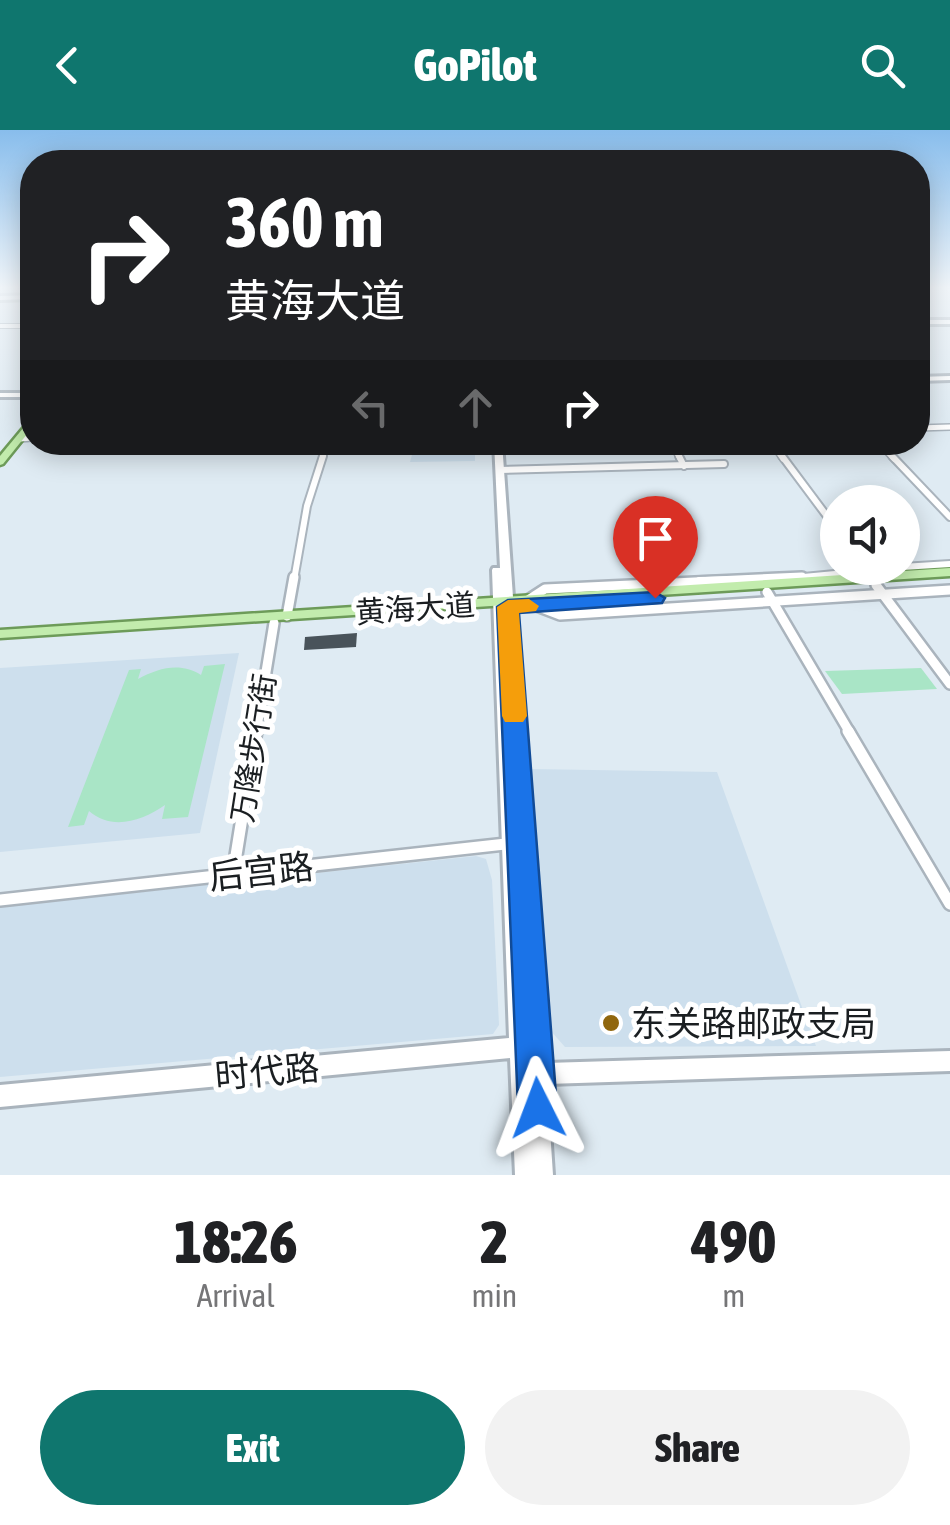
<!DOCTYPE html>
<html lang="en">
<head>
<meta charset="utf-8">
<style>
  :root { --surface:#fff; --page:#f2f2f2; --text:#202124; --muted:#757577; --accent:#0f766e }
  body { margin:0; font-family:"Asap Condensed","Noto Sans SC",sans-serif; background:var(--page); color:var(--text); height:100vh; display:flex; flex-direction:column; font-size:38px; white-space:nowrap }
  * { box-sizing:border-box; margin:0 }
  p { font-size:32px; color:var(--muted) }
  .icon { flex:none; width:55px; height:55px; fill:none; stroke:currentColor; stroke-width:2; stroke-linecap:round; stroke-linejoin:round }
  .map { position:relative; height:1045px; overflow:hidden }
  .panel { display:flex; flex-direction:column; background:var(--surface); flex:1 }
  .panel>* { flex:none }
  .guide { position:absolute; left:20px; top:20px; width:910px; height:305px; border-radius:40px; box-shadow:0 5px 25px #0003; background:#202124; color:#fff; overflow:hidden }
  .tools { position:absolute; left:820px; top:355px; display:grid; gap:20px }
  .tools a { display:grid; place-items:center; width:100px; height:100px; border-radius:50%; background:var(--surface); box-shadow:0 5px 25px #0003; font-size:50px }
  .pin { position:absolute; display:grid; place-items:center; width:85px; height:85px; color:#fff; margin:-102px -42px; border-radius:50% 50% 50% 0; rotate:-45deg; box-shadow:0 0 10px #0007 }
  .pin .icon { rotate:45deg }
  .me { position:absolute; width:110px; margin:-55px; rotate:357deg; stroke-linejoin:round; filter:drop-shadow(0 0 8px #0008) }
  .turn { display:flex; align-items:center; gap:35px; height:210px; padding:0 40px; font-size:45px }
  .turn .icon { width:130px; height:130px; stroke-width:2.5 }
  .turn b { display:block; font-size:70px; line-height:85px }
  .lanes { display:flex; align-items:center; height:95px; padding:0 40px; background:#0003; justify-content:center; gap:50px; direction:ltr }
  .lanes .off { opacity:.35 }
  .eta { display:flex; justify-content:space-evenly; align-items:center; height:170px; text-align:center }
  .eta b { font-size:60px; font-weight:800; line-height:70px }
  .button { display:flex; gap:20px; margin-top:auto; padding:20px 40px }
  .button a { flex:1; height:115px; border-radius:60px; background:var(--accent); color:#fff; font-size:40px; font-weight:800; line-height:115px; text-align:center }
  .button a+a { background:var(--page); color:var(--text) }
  header { display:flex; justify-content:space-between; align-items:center; height:130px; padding:0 40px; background:var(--accent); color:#fff; font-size:45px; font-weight:800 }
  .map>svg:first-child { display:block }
</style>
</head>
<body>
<header><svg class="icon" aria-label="back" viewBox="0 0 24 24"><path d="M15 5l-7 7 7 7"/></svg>GoPilot<svg class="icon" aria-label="search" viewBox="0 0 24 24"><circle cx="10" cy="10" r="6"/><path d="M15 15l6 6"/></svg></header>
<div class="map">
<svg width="950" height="1045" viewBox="0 0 950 1045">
  <rect width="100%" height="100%" fill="#dfebf3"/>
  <g fill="#cddfed">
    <polygon points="475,313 475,331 410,332 415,314"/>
    <polygon points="239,523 200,703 0,722 0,538"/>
    <polygon points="530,639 717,642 816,916 565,917 550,900"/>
    <polygon points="476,726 486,729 492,750 499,895 493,904 0,947 0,777"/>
  </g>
  <g fill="#a9e5c6">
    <path d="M225,534L188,687L162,689L165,675C142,691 112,701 89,681L84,695L68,697L129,540L141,539L138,549C159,538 180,532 201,545L204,536Z"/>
    <polygon points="921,538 937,559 842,564 825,541"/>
  </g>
  <polygon fill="#49535a" points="357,503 356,517 304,520 305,507"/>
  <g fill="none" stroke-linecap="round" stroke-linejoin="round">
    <defs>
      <polyline id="street-far4" points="0,196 32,196"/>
      <g id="street-far3">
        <polyline points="918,298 950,297"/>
        <polyline points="20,309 32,308"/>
        <polyline points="671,312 680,329"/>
        <polyline points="771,312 783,329"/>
        <polyline points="878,312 894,329"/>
        <polyline points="322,329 327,312"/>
      </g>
      <g id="street-far2">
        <polyline points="679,326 684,336"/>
        <polyline points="782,326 838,401"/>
        <polyline points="892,326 950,387"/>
        <polyline points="499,340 724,334"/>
        <polyline points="902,437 950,434"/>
        <polyline points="294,450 307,376 323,326"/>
        <polyline points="699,450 793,448 898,438"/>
      </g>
      <g id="street-far1">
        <polyline points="876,455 950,554"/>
        <polyline points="767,462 850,603"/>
        <polyline points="528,470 545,459 802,447"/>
        <polyline points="534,475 560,485 950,460"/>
        <polyline points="287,486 294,447"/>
        <polyline points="256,603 274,493"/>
      </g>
      <g id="street">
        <polyline points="848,601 950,774"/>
        <polyline points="233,744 256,601"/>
        <polyline points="0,770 514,713"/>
      </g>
      <g id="secondary">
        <polygon points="32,165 32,169 0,170 0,166"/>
        <rect x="918" y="190" width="32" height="4"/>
        <polygon points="950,246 950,250 918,251 918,247"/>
        <rect x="0" y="263" width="32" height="4"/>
        <polygon points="494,312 502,312 546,933 950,921 950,941 547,954 553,1045 515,1045 510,928 0,977 0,955 509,908 492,440 493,438 500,438"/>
      </g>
      <g id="primary">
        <polygon points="32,290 32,298 3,334 0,335 0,326 29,291"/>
        <polygon points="950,438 950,446 0,508 0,500"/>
      </g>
    </defs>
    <use href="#street-far4" stroke="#aab4bd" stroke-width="6"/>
    <use href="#street-far3" stroke="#aab4bd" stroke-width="8"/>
    <use href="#street-far2" stroke="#aab4bd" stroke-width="10"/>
    <use href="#street-far1" stroke="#aab4bd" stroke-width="14"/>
    <use href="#street" stroke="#aab4bd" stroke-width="16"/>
    <use href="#secondary" stroke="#aab4bd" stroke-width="6"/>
    <use href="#primary" stroke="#6d9b59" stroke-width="5"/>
    <use href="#street-far4" stroke="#fff" stroke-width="4"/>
    <use href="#street-far3" stroke="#fff" stroke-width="5"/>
    <use href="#street-far2" stroke="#fff" stroke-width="6"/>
    <use href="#street-far1" stroke="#fff" stroke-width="9"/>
    <use href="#street" stroke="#fff" stroke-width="11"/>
    <use href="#secondary" fill="#fff" fill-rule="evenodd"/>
    <use href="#primary" fill="#c2ecad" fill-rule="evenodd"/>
  </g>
  <linearGradient id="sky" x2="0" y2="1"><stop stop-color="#88bdec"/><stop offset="0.52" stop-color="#f1f6fa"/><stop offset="1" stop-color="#f1f6fa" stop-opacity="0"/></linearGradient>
  <rect width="950" height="303" fill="url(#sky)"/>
  <polygon fill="#1a73e8" stroke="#114b97" stroke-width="2.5" points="655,462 665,468 662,473 519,483 557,978 551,991 538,997 524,991 518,978 497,477 508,470"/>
  <polygon fill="#f59e0b" points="529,469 539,476 536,481 519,483 527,586 523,592 505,592 502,586 497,477 508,470"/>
  <circle fill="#90660d" stroke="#fff" stroke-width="4" cx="611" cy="893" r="10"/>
  <g text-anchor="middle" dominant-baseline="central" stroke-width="10" stroke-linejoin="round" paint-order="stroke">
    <g font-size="30" fill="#1a1e21" stroke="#fff">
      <text transform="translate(415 478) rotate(-4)">黄海大道</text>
      <text transform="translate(253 618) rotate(-81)">万隆步行街</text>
    </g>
    <g font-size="35" fill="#1a1e21" stroke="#fff">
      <text transform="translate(261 741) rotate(-6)">后宫路</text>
      <text transform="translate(267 941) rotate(-5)">时代路</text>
    </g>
    <g font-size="35" fill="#1a1e21" stroke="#fff" text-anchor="start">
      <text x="631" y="893">东关路邮政支局</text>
    </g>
  </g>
</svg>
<div class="tools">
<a><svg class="icon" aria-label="sound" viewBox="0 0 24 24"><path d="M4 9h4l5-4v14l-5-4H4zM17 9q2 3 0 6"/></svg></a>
</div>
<div class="pin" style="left:655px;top:468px;background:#d93025"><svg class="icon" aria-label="arrive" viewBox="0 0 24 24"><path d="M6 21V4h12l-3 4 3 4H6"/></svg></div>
<svg class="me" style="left:538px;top:978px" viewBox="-20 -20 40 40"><path d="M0-17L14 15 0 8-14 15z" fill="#1a73e8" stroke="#fff" stroke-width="4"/></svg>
<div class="guide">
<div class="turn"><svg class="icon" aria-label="right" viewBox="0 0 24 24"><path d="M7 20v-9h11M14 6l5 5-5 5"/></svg><div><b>360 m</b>黄海大道</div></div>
<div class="lanes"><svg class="icon off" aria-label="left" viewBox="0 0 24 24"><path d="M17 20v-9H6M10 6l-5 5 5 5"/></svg><svg class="icon off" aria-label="ahead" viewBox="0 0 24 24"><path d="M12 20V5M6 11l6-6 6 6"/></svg><svg class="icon" aria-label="right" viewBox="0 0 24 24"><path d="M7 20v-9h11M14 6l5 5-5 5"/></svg></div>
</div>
</div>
<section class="panel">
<div class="eta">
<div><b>18:26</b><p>Arrival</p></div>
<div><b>2</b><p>min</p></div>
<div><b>490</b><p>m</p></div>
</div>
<div class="button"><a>Exit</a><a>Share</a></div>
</section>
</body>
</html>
